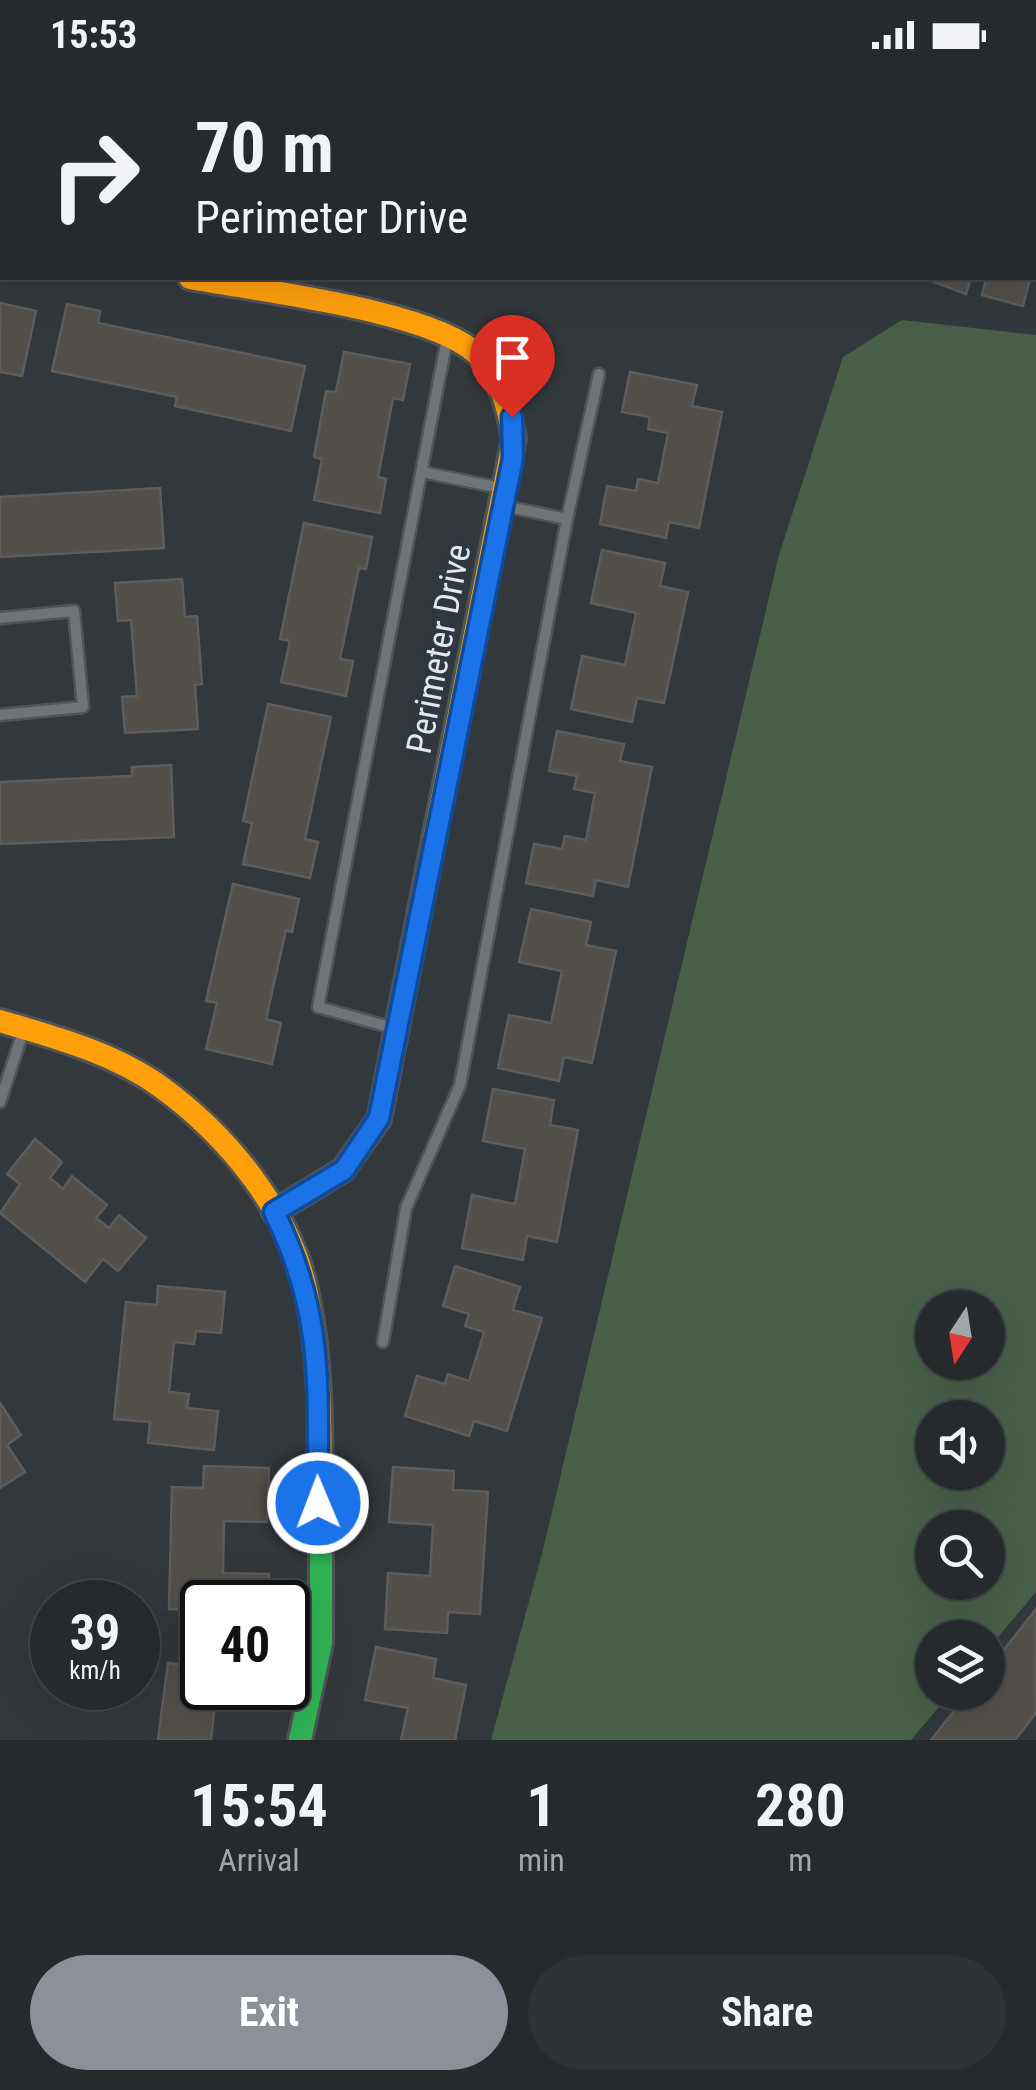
<!DOCTYPE html>
<html lang="en">
<head>
<meta charset="utf-8">
<style>
  :root { --surface:#262a2d; --page:#2e3235; --text:#f1f3f6; --muted:#a4a7aa; --line:#424649; --accent:#8c9099 }
  body { margin:0; font-family:"Roboto Condensed",sans-serif; background:var(--page); color:var(--text); height:100vh; display:flex; flex-direction:column; font-size:38px; white-space:nowrap }
  * { box-sizing:border-box; margin:0 }
  p { font-size:32px; color:var(--muted) }
  .icon { flex:none; width:55px; height:55px; fill:none; stroke:currentColor; stroke-width:2; stroke-linecap:round; stroke-linejoin:round }
  .map { position:relative; height:1670px; overflow:hidden }
  .panel { display:flex; flex-direction:column; background:var(--surface); flex:1 }
  .panel>* { flex:none }
  .banner { position:absolute; left:0px; top:0px; width:1038px; height:210px; box-shadow:0 10px 40px #0002,0 0 0 2px var(--line); background:#262a2d; color:var(--text); overflow:hidden }
  .needle { width:65px; rotate:192deg }
  .buttons { position:absolute; left:915px; top:1220px; display:grid; gap:20px }
  .buttons a { display:grid; place-items:center; width:90px; height:90px; border-radius:50%; background:var(--surface); box-shadow:0 10px 40px #0002,0 0 0 2px var(--line); font-size:50px }
  .speed { position:absolute; left:30px; top:1510px; display:flex; gap:20px; font-size:50px; font-weight:700; text-align:center }
  .speed>* { display:grid; place-content:center; width:130px; height:130px; border-radius:50%; background:var(--surface); box-shadow:0 10px 40px #0002,0 0 0 2px var(--line); line-height:1 }
  .speed small { font-size:25px; font-weight:400 }
  .speed .limit { border:5px solid #111; border-radius:15px; background:#fff; color:#111 }
  .pin { position:absolute; display:grid; place-items:center; width:85px; height:85px; color:#fff; margin:-102px -42px; border-radius:50% 50% 50% 0; rotate:-45deg; box-shadow:0 0 10px #0007 }
  .pin .icon { rotate:45deg }
  .me { position:absolute; width:110px; margin:-55px; rotate:359deg; stroke-linejoin:round; filter:drop-shadow(0 0 8px #0008) }
  .turn { display:flex; align-items:center; gap:35px; height:210px; padding:0 30px; font-size:45px }
  .turn .icon { width:130px; height:130px; stroke-width:2.5 }
  .turn b { display:block; font-size:70px; line-height:85px }
  .eta { display:flex; justify-content:space-evenly; align-items:center; height:170px; text-align:center }
  .eta b { font-size:60px; font-weight:700; line-height:70px }
  .button { display:flex; gap:20px; margin-top:auto; padding:20px 30px }
  .button a { flex:1; height:115px; border-radius:60px; background:var(--accent); color:#fff; font-size:40px; font-weight:700; line-height:115px; text-align:center }
  .button a+a { background:var(--page); color:var(--text) }
  .status { display:flex; justify-content:space-between; align-items:center; height:70px; padding:0 50px; background:var(--surface); direction:ltr }
  .status svg { height:28px; fill:currentColor }
  .map>svg:first-child { display:block }
</style>
</head>
<body>
<div class="status"><b>15:53</b><svg viewBox="0 0 49 12"><path d="M0 12V9h3v3zM5 12V6h3v6zM10 12V3h3v9zM15 12V0h3v12zM26 1h20v11H26zM47 4h2v5h-2z"/></svg></div>
<div class="map">
<svg width="1036" height="1670" viewBox="0 0 1036 1670">
  <rect width="100%" height="100%" fill="#33383c"/>
  <path fill="#48604a" fill-rule="evenodd" d="M902,250L1036,265V1522L988,1579V1568H932V1622L951,1623L911,1670H491L542,1484L779,485L843,287ZM932,1238H988V1292H932ZM932,1348H988V1402H932ZM932,1458H988V1512H932Z"/>
  <g fill="#534f4b" stroke="#5d5d5e" stroke-width="2.5">
    <polygon points="924,208 971,208 966,224"/>
    <polygon points="986,208 1030,208 1023,236 982,225"/>
    <polygon points="0,233 36,241 22,306 0,302"/>
    <polygon points="67,234 100,241 98,253 305,296 291,361 175,336 177,327 52,301"/>
    <polygon points="344,282 410,294 403,330 393,328 378,407 386,409 380,443 314,430 322,389 314,387 326,321 336,322"/>
    <polygon points="630,302 697,315 692,336 722,342 699,458 669,452 666,468 600,454 607,416 636,421 638,409 658,413 668,363 648,359 650,347 622,342"/>
    <polygon points="160,418 164,478 0,487 0,427"/>
    <polygon points="304,453 372,467 366,499 359,498 340,589 353,591 346,626 281,612 290,571 280,569"/>
    <polygon points="602,480 665,493 660,516 688,522 664,633 637,628 632,652 571,639 582,586 625,595 636,543 591,533"/>
    <polygon points="182,509 185,547 197,546 202,614 195,615 198,659 125,663 122,627 137,626 131,550 118,551 115,513"/>
    <polygon points="268,634 331,647 305,769 318,772 310,808 243,794 252,753 243,751"/>
    <polygon points="557,661 624,674 620,691 652,697 628,817 596,810 593,826 526,813 534,774 562,779 565,766 586,770 595,723 574,719 577,706 549,701"/>
    <polygon points="171,695 174,767 0,774 0,712 132,706 132,697"/>
    <polygon points="233,814 299,829 292,862 286,860 266,949 281,953 272,994 206,979 217,933 206,931"/>
    <polygon points="531,839 591,852 586,875 616,881 592,993 564,987 559,1011 498,998 509,945 551,953 562,901 519,892"/>
    <polygon points="493,1019 554,1030 550,1055 578,1060 557,1172 527,1166 523,1190 462,1178 472,1125 515,1134 525,1079 483,1071"/>
    <polygon points="35,1069 62,1092 50,1108 63,1119 72,1106 107,1135 96,1148 109,1158 119,1145 146,1168 118,1201 103,1189 85,1212 0,1143 20,1114 7,1104"/>
    <polygon points="455,1196 520,1217 513,1240 542,1248 507,1361 474,1351 469,1366 405,1346 417,1306 445,1314 448,1304 469,1311 484,1262 465,1256 469,1244 443,1236"/>
    <polygon points="158,1216 225,1222 221,1263 196,1261 194,1274 174,1272 169,1322 189,1324 187,1338 218,1341 214,1380 148,1373 150,1352 114,1349 126,1232 157,1235"/>
    <polygon points="0,1333 21,1365 7,1375 25,1402 0,1418"/>
    <polygon points="204,1396 269,1398 267,1452 224,1451 223,1503 269,1504 268,1532 202,1532 202,1540 169,1539 172,1417 203,1418"/>
    <polygon points="393,1397 454,1401 453,1420 488,1422 480,1544 448,1542 447,1563 385,1559 388,1503 430,1506 433,1455 389,1452"/>
    <polygon points="1036,1539 1036,1643 1015,1670 931,1670 969,1622 988,1622 988,1600"/>
    <polygon points="376,1577 436,1589 433,1608 466,1615 455,1670 401,1670 408,1638 365,1630"/>
    <polygon points="202,1578 202,1618 263,1618 260,1640 215,1634 211,1670 158,1670 168,1593 200,1597"/>
  </g>
  <g fill="none" stroke-linecap="round" stroke-linejoin="round">
    <defs>
      <g id="lane">
        <polyline points="422,402 501,418"/>
        <polyline points="504,436 567,449"/>
        <polyline points="0,548 74,541 83,637 0,645"/>
        <polyline points="393,958 318,937 447,269"/>
        <polyline points="0,1032 23,962"/>
        <polyline points="383,1272 406,1138 460,1015 567,449 599,304"/>
      </g>
      <g id="street">
        <polyline points="103,0 116,2"/>
        <polyline points="189,2 196,0"/>
        <polyline points="1030,2 1030,0"/>
        <polyline points="1035,35 1036,37"/>
        <polyline points="0,169 2,170"/>
      </g>
      <polyline id="fast" points="300,1670 321,1573 321,1466"/>
      <g id="slow">
        <path d="M190,208C258,221 432,240 478,285C501,308 508,337 514,368L434,769"/>
        <path d="M0,951C54,967 114,983 161,1017C227,1065 291,1142 307,1224C324,1304 320,1385 321,1466"/>
      </g>
      <polyline id="jam" points="274,1142 343,1100 379,1049 434,769"/>
    </defs>
    <use href="#lane" stroke="#4f5457" stroke-width="15"/>
    <use href="#street" stroke="#4f5457" stroke-width="25"/>
    <use href="#fast" stroke="#4f5457" stroke-width="28"/>
    <use href="#slow" stroke="#4f5457" stroke-width="28"/>
    <use href="#jam" stroke="#4f5457" stroke-width="28"/>
    <use href="#lane" stroke="#707478" stroke-width="10"/>
    <use href="#street" stroke="#707478" stroke-width="20"/>
    <use href="#fast" stroke="#30b455" stroke-width="22"/>
    <use href="#slow" stroke="#ff9f0a" stroke-width="22"/>
    <use href="#jam" stroke="#e5322d" stroke-width="22"/>
  </g>
  <g fill="none" stroke-linecap="round" stroke-linejoin="round">
    <defs>
      <path id="route" d="M318,1433C317,1321 326,1247 274,1142L344,1100L379,1048L513,388L512,347"/>
    </defs>
    <use href="#route" stroke="#114b97" stroke-width="25"/>
    <use href="#route" stroke="#1a73e8" stroke-width="18"/>
  </g>
  <g text-anchor="middle" dominant-baseline="central" stroke-width="10" stroke-linejoin="round" paint-order="stroke">
    <g font-size="35" fill="#e2e8ed" stroke="#2f3840">
      <text transform="translate(439 579) rotate(-79)">Perimeter Drive</text>
    </g>
  </g>
</svg>
<div class="buttons">
<a><svg class="needle" viewBox="-14 -14 28 28"><path d="M0-13l5 13h-10z" fill="#e53935"/><path d="M0 13l5-13h-10z" fill="#a4a7aa"/></svg></a>
<a><svg class="icon" aria-label="sound" viewBox="0 0 24 24"><path d="M4 9h4l5-4v14l-5-4H4zM17 9q2 3 0 6"/></svg></a>
<a><svg class="icon" aria-label="search" viewBox="0 0 24 24"><circle cx="10" cy="10" r="6"/><path d="M15 15l6 6"/></svg></a>
<a><svg class="icon" aria-label="layers" viewBox="0 0 24 24"><path d="M12 4l9 5-9 5-9-5zM3 14l9 5 9-5"/></svg></a>
</div>
<div class="speed"><div>39<small>km/h</small></div><div class="limit">40</div></div>
<div class="pin" style="left:512px;top:347px;background:#d93025"><svg class="icon" aria-label="arrive" viewBox="0 0 24 24"><path d="M6 21V4h12l-3 4 3 4H6"/></svg></div>
<svg class="me" style="left:318px;top:1433px" viewBox="-20 -20 40 40"><circle r="17" fill="#1a73e8" stroke="#fff" stroke-width="3"/><path d="M0-11L8 9 0 5-8 9z" fill="#fff"/></svg>
<div class="banner">
<div class="turn"><svg class="icon" aria-label="right" viewBox="0 0 24 24"><path d="M7 20v-9h11M14 6l5 5-5 5"/></svg><div><b>70 m</b>Perimeter Drive</div></div>
</div>
</div>
<section class="panel">
<div class="eta">
<div><b>15:54</b><p>Arrival</p></div>
<div><b>1</b><p>min</p></div>
<div><b>280</b><p>m</p></div>
</div>
<div class="button"><a>Exit</a><a>Share</a></div>
</section>
</body>
</html>
